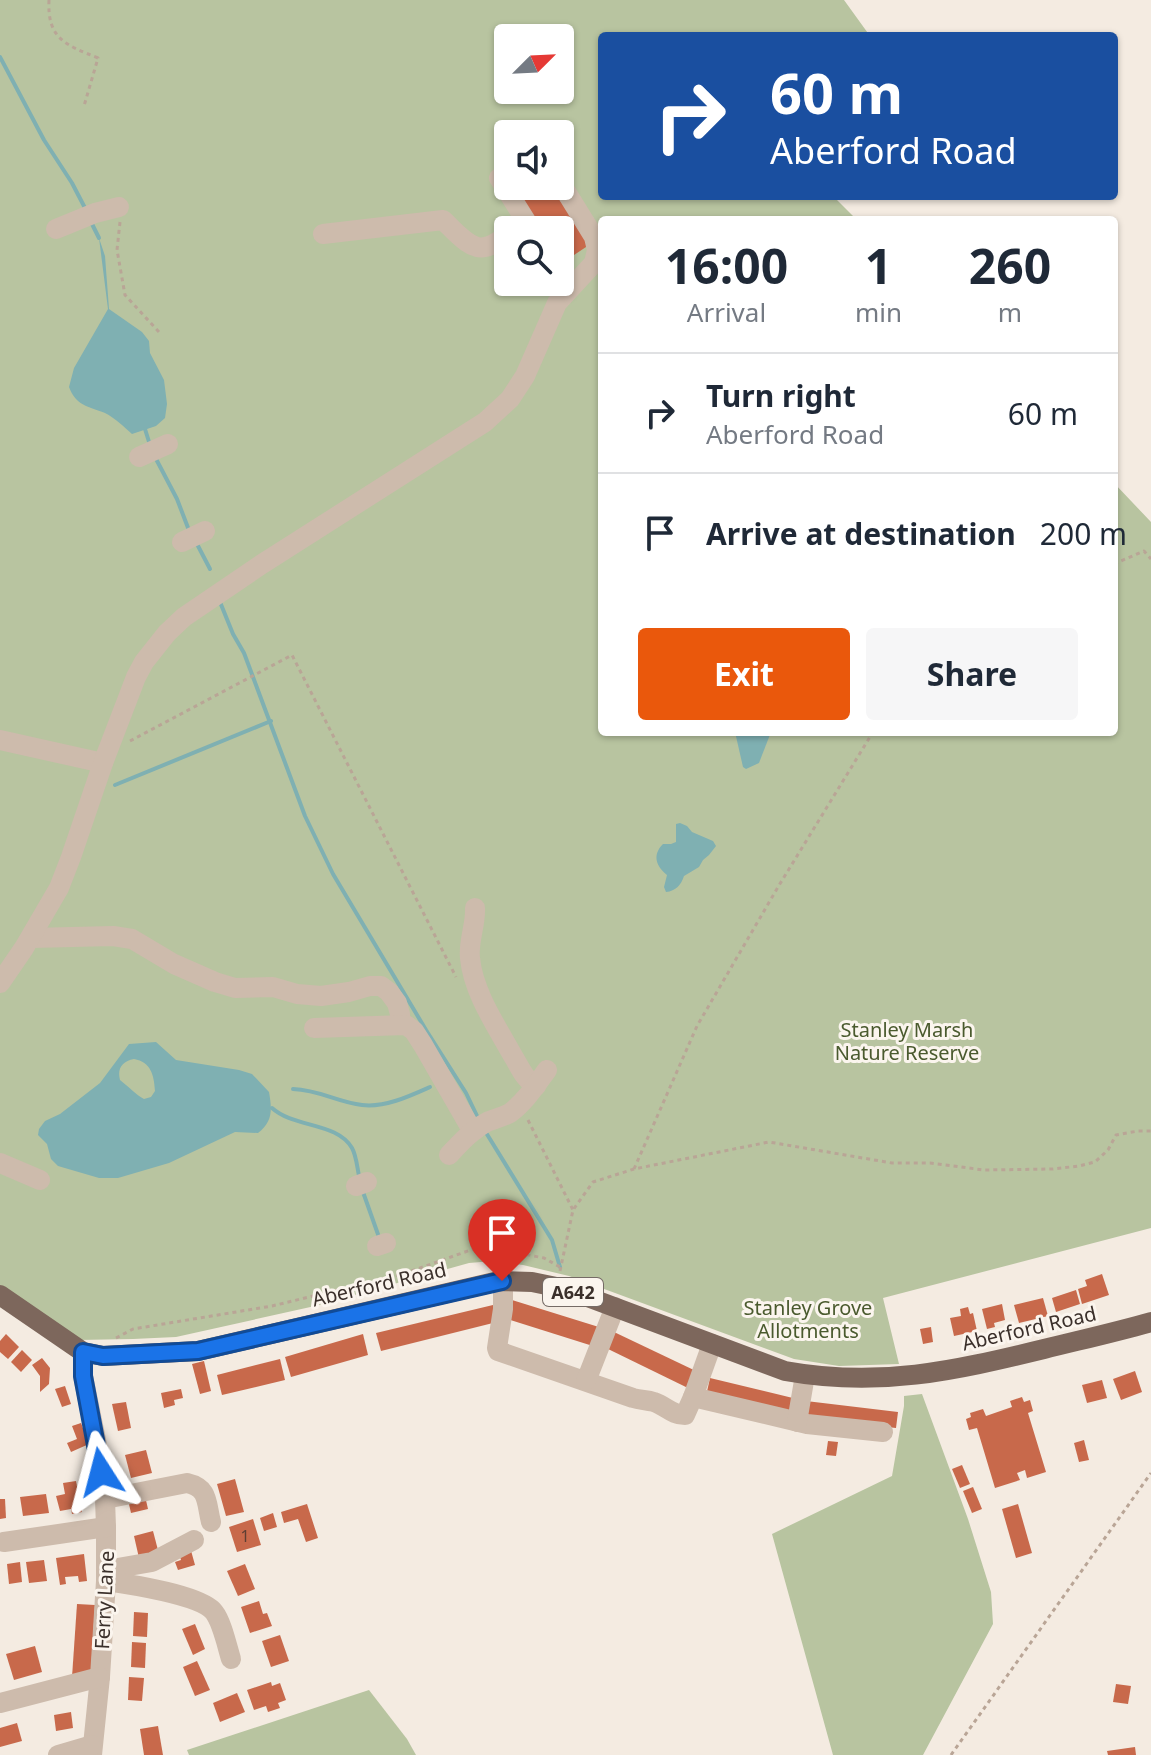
<!DOCTYPE html>
<html lang="en">
<head>
<meta charset="utf-8">
<style>
  :root { --surface:#fff; --page:#f6f6f7; --text:#1f2937; --muted:#747a83; --line:#e0e1e3; --accent:#ea580c }
  body { margin:0; font-family:"Noto Sans",sans-serif; background:var(--page); color:var(--text); height:100vh; display:flex; flex-direction:column; font-size:30px; white-space:nowrap }
  * { box-sizing:border-box; margin:0 }
  p { font-size:26px; color:var(--muted) }
  .icon { flex:none; width:44px; height:44px; fill:none; stroke:currentColor; stroke-width:2; stroke-linecap:round; stroke-linejoin:round }
  .map { position:relative; flex:1; overflow:hidden }
  .panel { position:absolute; left:598px; top:216px; width:520px; height:520px; display:flex; flex-direction:column; background:var(--surface); border-radius:8px; box-shadow:0 2px 6px #0004 }
  .panel>* { flex:none }
  .hud { position:absolute; left:598px; top:32px; width:520px; height:168px; border-radius:8px; box-shadow:0 2px 6px #0004; background:#1a4fa0; color:#fff; overflow:hidden }
  .needle { width:52px; rotate:66deg }
  .tools { position:absolute; left:494px; top:24px; display:grid; gap:16px }
  .tools a { display:grid; place-items:center; width:80px; height:80px; border-radius:8px; background:var(--surface); box-shadow:0 2px 6px #0004; font-size:40px }
  .pin { position:absolute; display:grid; place-items:center; width:68px; height:68px; color:#fff; margin:-82px -34px; border-radius:50% 50% 50% 0; rotate:-45deg; box-shadow:0 0 8px #0007 }
  .pin .icon { rotate:45deg }
  .me { position:absolute; width:88px; margin:-44px; rotate:351deg; stroke-linejoin:round; filter:drop-shadow(0 0 6px #0008) }
  .turn { display:flex; align-items:center; gap:28px; height:168px; padding:0 40px; font-size:36px }
  .turn .icon { width:104px; height:104px; stroke-width:2.5 }
  .turn b { display:block; font-size:56px; line-height:68px }
  .eta { display:flex; justify-content:space-evenly; align-items:center; height:136px; text-align:center }
  .eta b { font-size:48px; font-weight:700; line-height:56px }
  .button { display:flex; gap:16px; margin-top:auto; padding:16px 40px }
  .button a { flex:1; height:92px; border-radius:8px; background:var(--accent); color:#fff; font-size:32px; font-weight:700; line-height:92px; text-align:center }
  .button a+a { background:var(--page); color:var(--text) }
  ul { padding:0; list-style:none }
  li { display:flex; align-items:center; gap:24px; height:120px; padding:0 40px; border-top:2px solid var(--line) }
  li div { flex:1 }
  li b { display:block; font-size:30px }
  li em { font-style:normal }
  .map>svg:first-child { display:block }
</style>
</head>
<body>
<div class="map">
<svg width="1151" height="1755" viewBox="0 0 1151 1755">
  <rect width="100%" height="100%" fill="#f4ebe1"/>
  <g fill="#b8c4a0" fill-rule="evenodd">
    <path d="M0,0H844L870,36H602V196H833L857,220H602V732H1114V483L1151,522V1228L883,1298L899,1364L839,1366L794,1359L569,1276L523,1265L493,1261L469,1263L315,1306L176,1337L133,1339L78,1340L0,1285ZM508,38H560V90H508ZM508,134H560V186H508ZM508,230H560V282H508Z"/>
    <polygon points="922,1394 968,1519 991,1592 993,1624 923,1755 833,1755 772,1534 892,1476 904,1406 904,1396"/>
    <polygon points="369,1690 407,1739 416,1755 189,1755 187,1750"/>
  </g>
  <g fill="#7fb0b2" fill-rule="evenodd">
    <path d="M99,238L105,256L109,309L142,332L149,341L150,353L164,380L167,404L165,418L156,426L132,434C124,427 115,418 105,413C88,406 76,406 69,387L74,368L108,309Z"/>
    <polygon points="735,732 771,732 759,763 746,769 743,767"/>
    <path d="M680,823L687,826L692,832L713,841L716,846L709,855L703,860L699,867L684,876C681,885 676,891 666,892L664,887L667,875C656,866 652,855 663,844H671L676,842V824Z"/>
    <path d="M156,1042L176,1060L239,1070L252,1074L269,1092C272,1109 273,1122 258,1133L235,1132L169,1163L118,1178H99L58,1166L51,1159L47,1144L38,1135L39,1129L45,1121L60,1114L100,1083L129,1044ZM134,1059C151,1062 154,1075 155,1091L151,1097L144,1099C136,1095 128,1086 120,1080C117,1069 122,1061 134,1059Z"/>
  </g>
  <g fill="none" stroke-linecap="round" stroke-linejoin="round">
    <g stroke="#7fb0b2" stroke-width="4">
      <polyline points="0,57 44,140 72,183 85,208"/>
      <polyline points="90,220 99,238"/>
      <polyline points="145,429 150,445"/>
      <polyline points="155,457 177,499 190,533"/>
      <polyline points="197,544 210,569"/>
      <polyline points="220,602 233,634 244,653 305,816 333,874 426,1030 466,1093 479,1120"/>
      <polyline points="115,785 271,721"/>
      <path d="M293,1089C320,1090 337,1102 362,1105C384,1108 410,1096 430,1087"/>
      <path d="M272,1108C294,1128 337,1122 352,1148C357,1157 357,1169 360,1180"/>
      <polyline points="485,1131 552,1240 560,1267"/>
      <polyline points="363,1192 380,1240"/>
    </g>
  </g>
  <g fill="#c8694b">
    <polygon points="523,186 558,186 595,241 562,263 560,261 560,230 540,230 514,192"/>
    <polygon points="1102,1274 1109,1295 1082,1304 1078,1289 1087,1286 1085,1280"/>
    <polygon points="1076,1290 1080,1304 1056,1312 1052,1298"/>
    <polygon points="1043,1298 1048,1316 1019,1323 1014,1305"/>
    <polygon points="512,1300 602,1328 596,1347 507,1319"/>
    <polygon points="1002,1304 1005,1320 994,1323 995,1327 987,1329 982,1309"/>
    <polygon points="493,1305 497,1322 381,1351 376,1333"/>
    <polygon points="968,1307 970,1314 973,1313 977,1331 954,1336 950,1318 961,1316 960,1309"/>
    <polygon points="931,1327 933,1342 923,1344 920,1329"/>
    <polygon points="614,1332 698,1372 690,1389 606,1348"/>
    <polygon points="6,1334 19,1347 8,1359 0,1352 0,1341"/>
    <polygon points="363,1334 368,1355 291,1377 285,1357"/>
    <polygon points="22,1350 32,1360 21,1372 11,1362"/>
    <polygon points="42,1358 50,1368 49,1384 40,1392 40,1376 32,1365"/>
    <polygon points="280,1359 285,1380 222,1395 217,1375"/>
    <polygon points="204,1361 211,1391 200,1394 192,1364"/>
    <polygon points="1135,1371 1142,1392 1121,1400 1113,1379"/>
    <polygon points="710,1378 797,1399 793,1415 706,1396"/>
    <polygon points="1102,1380 1107,1398 1087,1403 1082,1385"/>
    <polygon points="65,1386 71,1404 62,1407 55,1389"/>
    <polygon points="181,1389 183,1398 174,1400 175,1405 164,1408 161,1393"/>
    <polygon points="1022,1397 1024,1402 1030,1400 1033,1411 1028,1413 1046,1472 1027,1478 1025,1470 1017,1473 1020,1480 995,1488 977,1428 969,1430 966,1419 971,1417 970,1413 983,1409 986,1416 1012,1407 1010,1401"/>
    <polygon points="806,1401 898,1412 896,1428 804,1418"/>
    <polygon points="126,1402 131,1428 118,1431 112,1404"/>
    <polygon points="81,1423 89,1444 71,1452 67,1443 77,1439 72,1426"/>
    <polygon points="1084,1440 1089,1460 1079,1462 1074,1443"/>
    <polygon points="828,1441 838,1442 836,1456 826,1455"/>
    <polygon points="146,1450 152,1473 131,1478 125,1455"/>
    <polygon points="962,1465 970,1484 960,1488 952,1469"/>
    <polygon points="235,1479 244,1512 226,1516 217,1484"/>
    <polygon points="76,1481 82,1512 72,1514 71,1509 60,1511 56,1496 65,1494 63,1483"/>
    <polygon points="973,1487 982,1509 972,1513 963,1491"/>
    <polygon points="46,1494 49,1513 23,1516 20,1497"/>
    <polygon points="145,1496 148,1509 131,1513 128,1500"/>
    <polygon points="0,1499 5,1499 6,1518 0,1519"/>
    <polygon points="307,1504 318,1538 306,1542 298,1519 284,1523 281,1512"/>
    <polygon points="1018,1504 1032,1553 1016,1558 1002,1509"/>
    <polygon points="273,1513 277,1527 264,1531 260,1518"/>
    <polygon points="253,1519 261,1545 237,1552 229,1527"/>
    <polygon points="153,1531 159,1554 139,1558 134,1536"/>
    <polygon points="190,1547 195,1565 178,1570 175,1562 181,1560 178,1550"/>
    <polygon points="84,1554 87,1581 79,1582 78,1576 65,1577 66,1584 60,1585 56,1558"/>
    <polygon points="44,1560 47,1581 29,1583 26,1562"/>
    <polygon points="20,1562 22,1582 9,1584 7,1564"/>
    <polygon points="245,1564 255,1589 238,1596 227,1571"/>
    <polygon points="259,1601 263,1614 267,1613 272,1626 250,1633 241,1607"/>
    <polygon points="77,1604 95,1605 91,1671 72,1677"/>
    <polygon points="134,1612 148,1613 147,1637 133,1636"/>
    <polygon points="195,1624 205,1649 193,1655 182,1629"/>
    <polygon points="280,1635 289,1661 271,1667 262,1641"/>
    <polygon points="132,1642 146,1643 145,1668 131,1667"/>
    <polygon points="35,1646 42,1672 14,1680 6,1654"/>
    <polygon points="197,1661 210,1690 195,1696 183,1667"/>
    <polygon points="129,1677 144,1678 142,1701 128,1700"/>
    <polygon points="271,1682 272,1686 280,1683 286,1700 278,1703 280,1708 268,1712 266,1706 254,1710 247,1690"/>
    <polygon points="1116,1684 1131,1686 1128,1704 1113,1702"/>
    <polygon points="237,1693 245,1712 220,1722 213,1703"/>
    <polygon points="71,1712 73,1728 56,1731 54,1715"/>
    <polygon points="17,1723 22,1741 0,1747 0,1728"/>
    <polygon points="158,1726 163,1755 144,1755 140,1729"/>
    <polygon points="1135,1747 1136,1755 1108,1755 1107,1751"/>
  </g>
  <g fill="none" stroke-linecap="round" stroke-linejoin="round">
    <g stroke="#b9a596" stroke-width="3" stroke-dasharray="4 4" stroke-linecap="butt">
      <path d="M49,0C47,39 66,45 98,58L84,106"/>
      <polyline points="120,222 117,250 125,295 159,332"/>
      <polyline points="1114,564 1144,551 1151,559"/>
      <polyline points="130,741 292,655 456,977"/>
      <polyline points="528,1120 573,1210"/>
      <polyline points="634,1169 697,1026 778,887 873,732"/>
      <polyline points="560,1271 573,1210 593,1182 634,1169 769,1142 892,1163 930,1163 984,1170 1053,1169 1079,1166 1095,1162 1108,1150 1116,1135 1138,1131 1151,1131"/>
      <polyline points="116,1338 133,1329 272,1306 403,1274 482,1246 544,1258 560,1267"/>
      <polyline points="951,1755 1151,1473"/>
    </g>
    <g stroke="#cdbbac" stroke-width="20">
      <polyline points="499,178 526,221 515,230"/>
      <polyline points="56,229 95,213 119,207"/>
      <path d="M323,234L443,220C453,229 470,251 485,247C493,246 501,239 508,235"/>
      <polyline points="139,457 168,444"/>
      <polyline points="182,542 205,531"/>
      <polyline points="0,740 103,763"/>
      <path d="M475,908C476,925 468,941 470,958C473,992 497,1027 513,1056C520,1067 524,1079 536,1086"/>
      <polyline points="31,938 113,936 132,939 174,964 215,982 235,988 273,987 297,994 321,996 349,992 370,986 381,986 389,992 397,1003 400,1014 400,1025"/>
      <polyline points="0,983 24,948 59,888 71,857 103,763 136,677 144,662 167,633 184,617 262,564 485,422 510,399 525,376 557,303 594,263 597,250 594,237 560,182"/>
      <polyline points="314,1028 406,1025 414,1031 423,1045 469,1125 475,1130"/>
      <path d="M449,1155C460,1143 472,1130 487,1122C494,1119 503,1117 510,1113C525,1102 536,1085 547,1070"/>
      <polyline points="0,1163 40,1180"/>
      <polyline points="356,1186 367,1182"/>
      <polyline points="377,1246 386,1243"/>
      <path d="M503,1290V1309L497,1348L498,1351L633,1398C640,1400 647,1400 654,1402C666,1406 672,1415 685,1415L693,1397L807,1424L883,1432"/>
      <polyline points="83,1352 83,1376 97,1445 105,1499 106,1527 106,1581 100,1677 92,1755"/>
      <polyline points="586,1381 615,1307"/>
      <polyline points="693,1397 712,1344"/>
      <polyline points="797,1422 805,1375"/>
      <path d="M105,1499L187,1483C209,1488 206,1502 211,1522"/>
      <polyline points="4,1542 106,1527"/>
      <polyline points="106,1570 152,1562 194,1540"/>
      <path d="M106,1581C128,1584 201,1595 214,1612C222,1622 227,1646 231,1659"/>
      <polyline points="0,1703 100,1677"/>
      <polyline points="58,1755 92,1745"/>
    </g>
    <path stroke="#7d675c" stroke-width="20" d="M0,1295L83,1352L103,1356L198,1351L499,1281L532,1282L566,1289L785,1371C879,1388 953,1371 1044,1349C1080,1340 1116,1332 1151,1322"/>
  </g>
  <g fill="none" stroke-linecap="round" stroke-linejoin="round">
    <defs>
      <polyline id="route" points="101,1472 83,1376 83,1352 103,1356 198,1351 502,1281"/>
    </defs>
    <use href="#route" stroke="#114b97" stroke-width="20"/>
    <use href="#route" stroke="#1a73e8" stroke-width="14"/>
  </g>
  <g text-anchor="middle" dominant-baseline="central" stroke-width="6" stroke-linejoin="round" paint-order="stroke">
    <g font-size="16" fill="#5e3e33">
      <text x="245" y="1536">1</text>
    </g>
    <rect fill="#fbf5ee" stroke="#756b66" stroke-width="2" x="543" y="1278" width="60" height="28" rx="6"/>
    <g font-size="18" font-weight="bold" fill="#3b302b">
      <text x="573" y="1292">A642</text>
    </g>
    <g font-size="20" fill="#4a5a2e" stroke="#fbf5ee">
      <text x="907" y="1029">Stanley Marsh<tspan x="907" dy="23">Nature Reserve</tspan></text>
      <text x="808" y="1307">Stanley Grove<tspan x="808" dy="23">Allotments</tspan></text>
    </g>
    <g font-size="20" fill="#3b302b" stroke="#fbf5ee">
      <text transform="translate(379 1284) rotate(-13)">Aberford Road</text>
      <text transform="translate(1029 1328) rotate(-13)">Aberford Road</text>
      <text transform="translate(104 1600) rotate(-87)">Ferry Lane</text>
    </g>
  </g>
</svg>
<div class="tools">
<a><svg class="needle" viewBox="-14 -14 28 28"><path d="M0-13l5 13h-10z" fill="#e53935"/><path d="M0 13l5-13h-10z" fill="#747a83"/></svg></a>
<a><svg class="icon" aria-label="sound" viewBox="0 0 24 24"><path d="M4 9h4l5-4v14l-5-4H4zM17 9q2 3 0 6"/></svg></a>
<a><svg class="icon" aria-label="search" viewBox="0 0 24 24"><circle cx="10" cy="10" r="6"/><path d="M15 15l6 6"/></svg></a>
</div>
<div class="pin" style="left:502px;top:1281px;background:#d93025"><svg class="icon" aria-label="arrive" viewBox="0 0 24 24"><path d="M6 21V4h12l-3 4 3 4H6"/></svg></div>
<svg class="me" style="left:101px;top:1472px" viewBox="-20 -20 40 40"><path d="M0-17L14 15 0 8-14 15z" fill="#1a73e8" stroke="#fff" stroke-width="4"/></svg>
<div class="hud">
<div class="turn"><svg class="icon" aria-label="right" viewBox="0 0 24 24"><path d="M7 20v-9h11M14 6l5 5-5 5"/></svg><div><b>60 m</b>Aberford Road</div></div>
</div>
<section class="panel">
<div class="eta">
<div><b>16:00</b><p>Arrival</p></div>
<div><b>1</b><p>min</p></div>
<div><b>260</b><p>m</p></div>
</div>
<ul>
<li><svg class="icon" aria-label="right" viewBox="0 0 24 24"><path d="M7 20v-9h11M14 6l5 5-5 5"/></svg><div><b>Turn right</b><p>Aberford Road</p></div><em>60 m</em></li>
<li><svg class="icon" aria-label="arrive" viewBox="0 0 24 24"><path d="M6 21V4h12l-3 4 3 4H6"/></svg><div><b>Arrive at destination</b></div><em>200 m</em></li>
</ul>
<div class="button"><a>Exit</a><a>Share</a></div>
</section>
</div>
</body>
</html>
